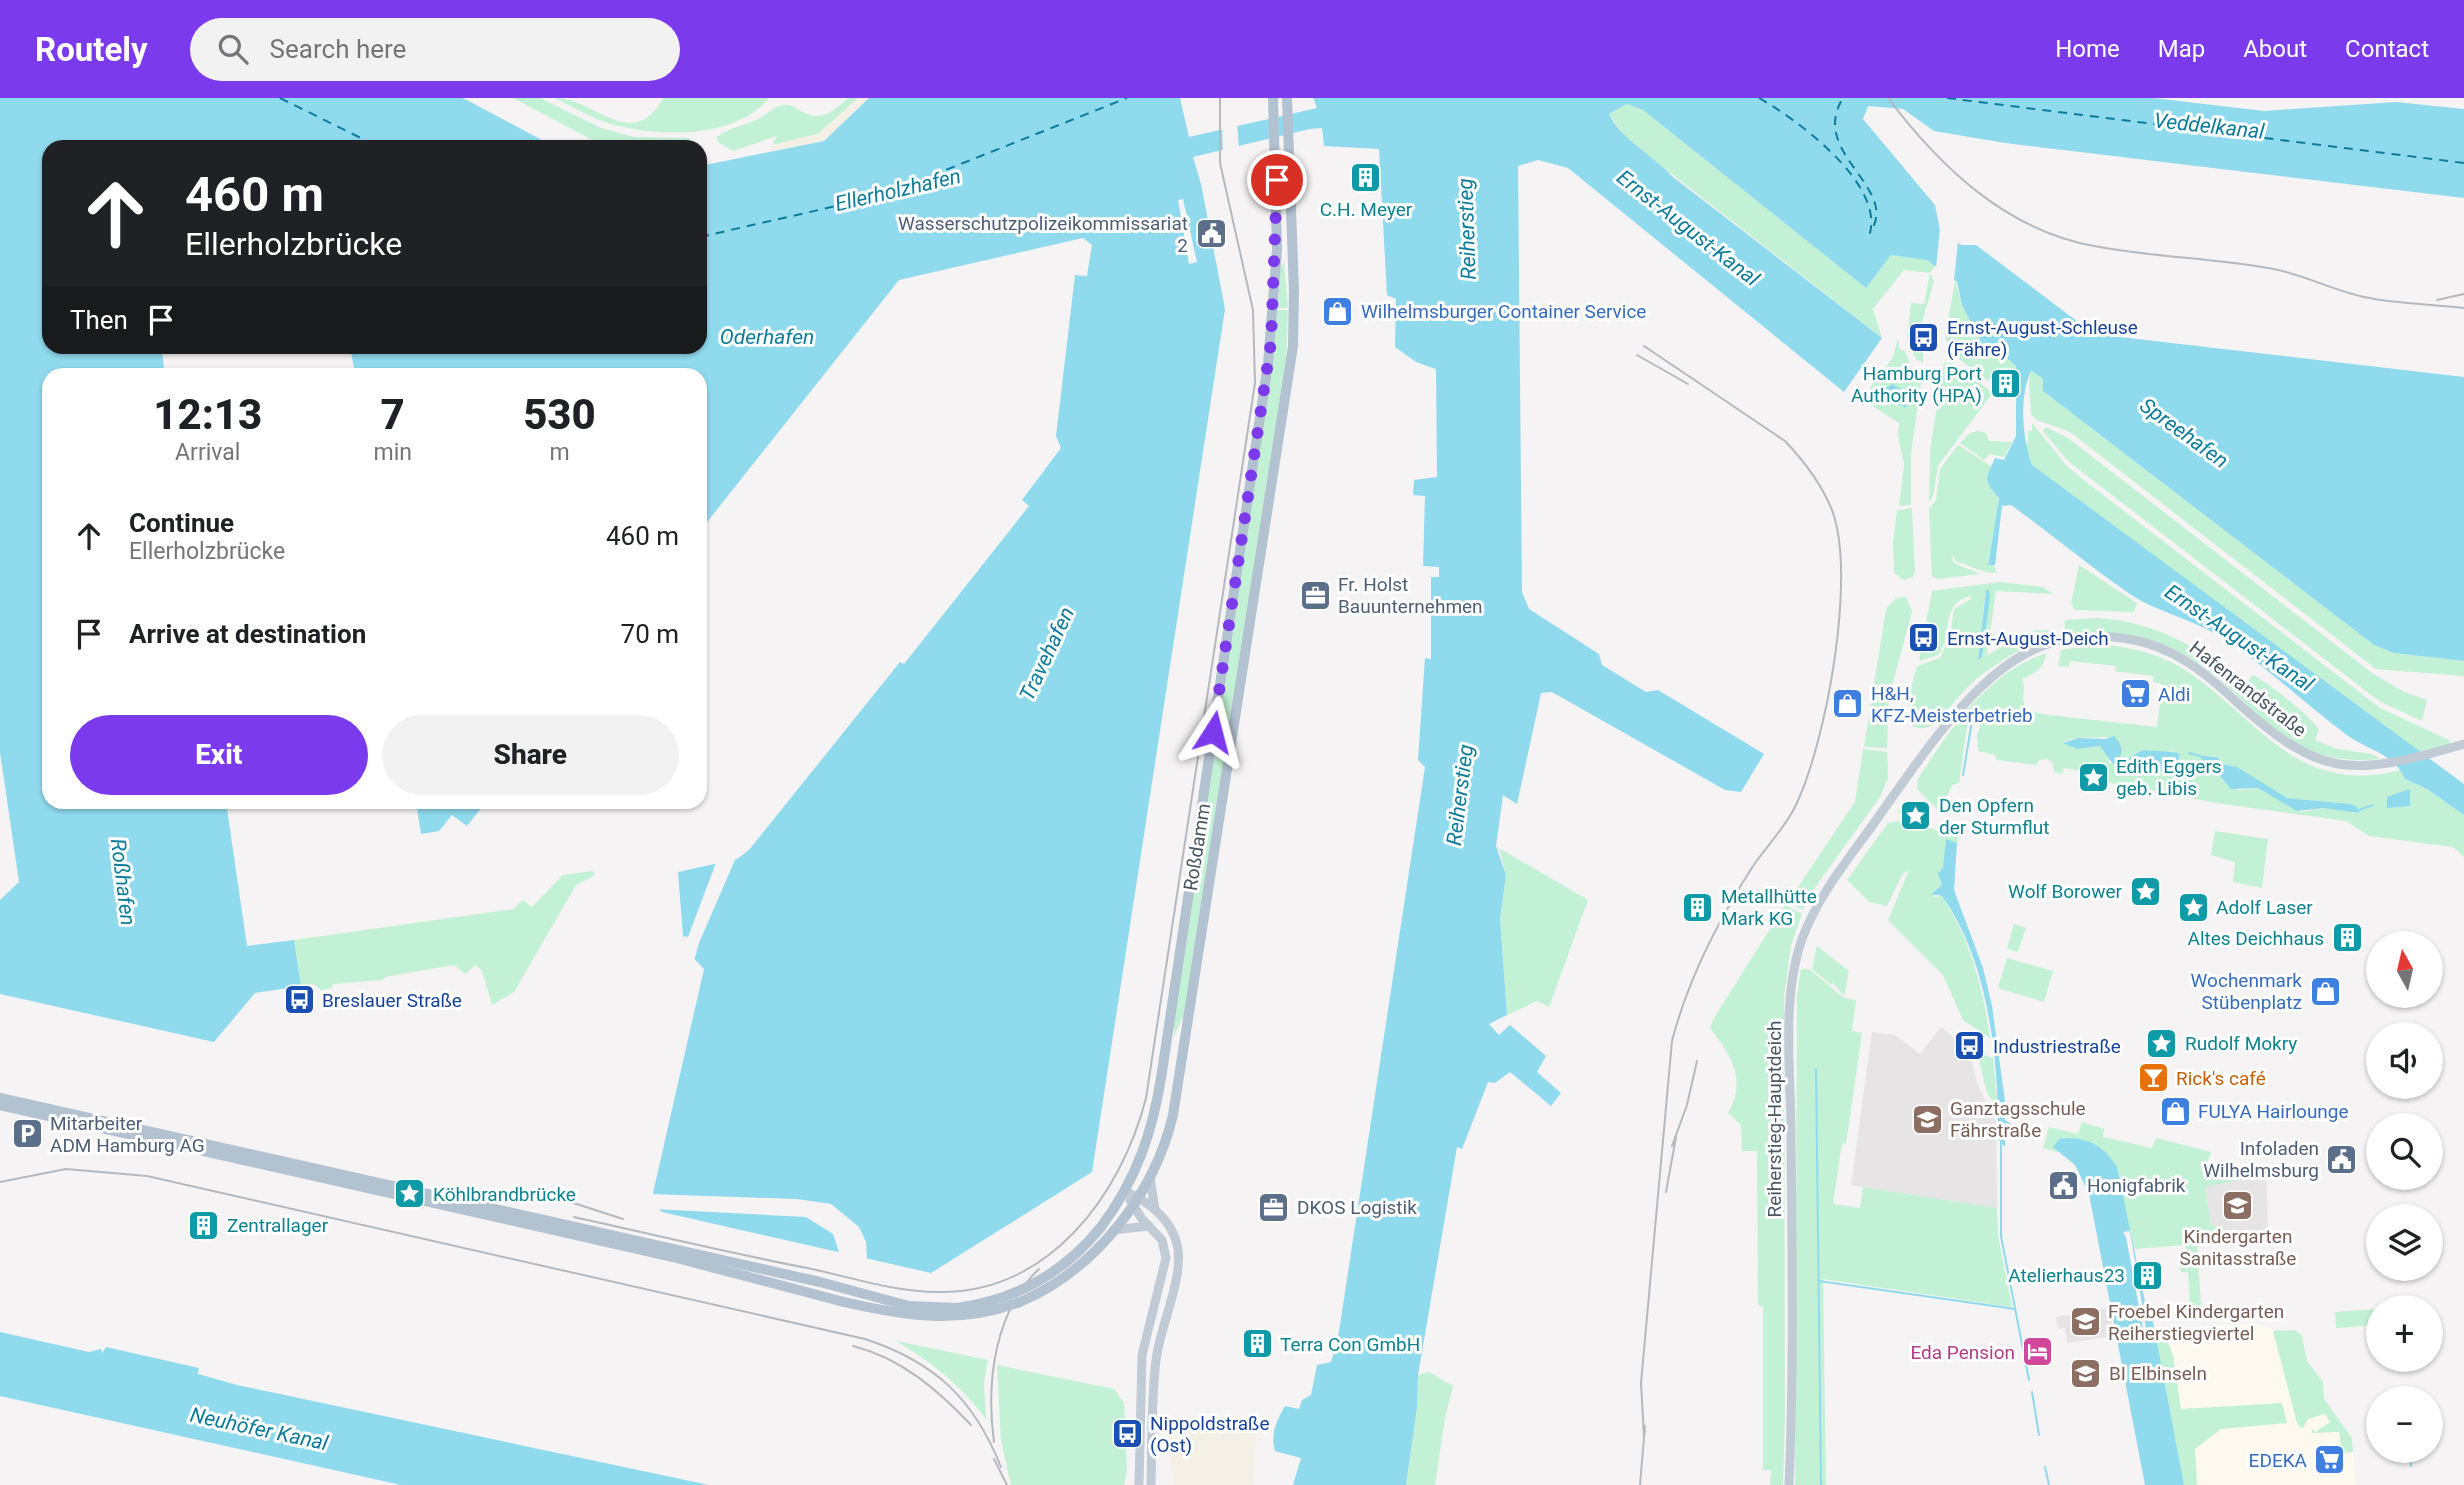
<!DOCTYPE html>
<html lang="en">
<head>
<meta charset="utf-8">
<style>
  :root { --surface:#fff; --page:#f2f2f2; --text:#202124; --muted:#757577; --accent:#7c3aed }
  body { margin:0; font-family:Roboto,sans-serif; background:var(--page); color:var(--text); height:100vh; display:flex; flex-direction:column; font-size:26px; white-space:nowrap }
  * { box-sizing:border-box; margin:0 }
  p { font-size:23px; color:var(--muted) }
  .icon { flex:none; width:38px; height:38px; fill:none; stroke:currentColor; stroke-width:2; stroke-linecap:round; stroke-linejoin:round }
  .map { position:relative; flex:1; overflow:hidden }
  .sheet { position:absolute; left:42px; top:270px; width:665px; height:441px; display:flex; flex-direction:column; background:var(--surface); border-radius:21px; box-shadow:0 2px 5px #0004 }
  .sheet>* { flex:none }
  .hud { position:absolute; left:42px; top:42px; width:665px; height:214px; border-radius:21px; box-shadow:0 2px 5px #0004; background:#202124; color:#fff; overflow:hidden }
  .needle { width:46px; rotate:352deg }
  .tools { position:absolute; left:2366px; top:833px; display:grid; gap:14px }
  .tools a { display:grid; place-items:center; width:77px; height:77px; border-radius:50%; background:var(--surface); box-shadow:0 2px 5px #0004; font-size:35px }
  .pin { position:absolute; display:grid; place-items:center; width:60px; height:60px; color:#fff; margin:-30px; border:4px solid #fff; border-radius:50%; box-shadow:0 2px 7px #0007 }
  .me { position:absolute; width:77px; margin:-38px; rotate:9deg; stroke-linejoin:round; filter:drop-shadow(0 0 5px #0008) }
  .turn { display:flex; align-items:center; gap:24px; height:147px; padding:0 28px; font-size:32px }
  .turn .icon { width:91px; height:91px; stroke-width:2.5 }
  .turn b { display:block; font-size:49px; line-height:60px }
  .then { display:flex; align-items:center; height:66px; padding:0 28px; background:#0003; gap:14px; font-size:26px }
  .eta { display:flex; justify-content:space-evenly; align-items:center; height:119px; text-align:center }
  .eta b { font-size:42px; font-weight:800; line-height:49px }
  .button { display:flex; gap:14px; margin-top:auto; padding:14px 28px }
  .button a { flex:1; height:80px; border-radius:42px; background:var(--accent); color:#fff; font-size:28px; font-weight:800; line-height:80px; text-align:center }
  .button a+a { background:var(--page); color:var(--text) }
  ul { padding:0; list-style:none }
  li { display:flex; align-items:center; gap:21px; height:98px; padding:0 28px }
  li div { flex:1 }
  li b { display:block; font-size:26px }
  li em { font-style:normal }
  header { display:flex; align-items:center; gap:42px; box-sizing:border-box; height:98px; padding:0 35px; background:var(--accent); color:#fff }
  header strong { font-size:33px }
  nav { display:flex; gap:38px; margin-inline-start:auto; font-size:24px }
  .search { width:490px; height:63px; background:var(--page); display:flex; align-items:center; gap:18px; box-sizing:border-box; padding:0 24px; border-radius:38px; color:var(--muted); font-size:26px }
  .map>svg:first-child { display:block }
</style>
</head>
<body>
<header>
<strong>Routely</strong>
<div class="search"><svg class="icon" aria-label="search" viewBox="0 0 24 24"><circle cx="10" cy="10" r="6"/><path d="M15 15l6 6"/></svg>Search here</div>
<nav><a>Home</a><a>Map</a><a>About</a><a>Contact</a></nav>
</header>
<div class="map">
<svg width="2464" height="1387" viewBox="0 0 2464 1387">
  <rect width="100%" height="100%" fill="#f5f3f3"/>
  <polygon fill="#fdf9ef" points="2257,1225 2275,1232 2299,1324 2332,1313 2352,1340 2356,1387 2197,1387 2195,1351 2221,1331 2286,1325 2282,1305 2180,1312 2173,1258 2165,1231"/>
  <g fill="#e6e4e5">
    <polygon points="1941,929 1969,952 1977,986 1996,1024 1997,1110 1851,1087 1872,934 1895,937 1920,956"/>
    <polygon points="2263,1077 2267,1086 2268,1140 2250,1139 2211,1127 2205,1088"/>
    <polygon points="2110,1210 2114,1238 2067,1245 2065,1230 2058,1231 2056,1219"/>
  </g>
  <g fill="#c3f1d5" fill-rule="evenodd">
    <polygon points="513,0 540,0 601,30 634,39 690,40 691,49 600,46"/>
    <path d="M555,0C594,0 633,56 663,0H769C735,41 661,39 614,27C593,21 574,10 555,0Z"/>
    <path d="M848,0H858L818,36L772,47L777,38L733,53L718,44L717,39C730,29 748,27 762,19C769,14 776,7 786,7C794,7 798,12 805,15C823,24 836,11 848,0Z"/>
    <polygon points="1627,6 1643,12 1866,190 1891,157 1927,161 1935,168 1930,175 1934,183 1923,221 1923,264 1916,261 1911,250 1912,242 1907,241 1911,205 1924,206 1930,175 1904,172 1873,211 1882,240 1627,41 1609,16"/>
    <polygon points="1284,163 1288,210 1278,210 1280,171"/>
    <polygon points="1955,182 1962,207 1985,252 2003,257 2016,267 2018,280 2000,279 1994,276 1988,283 1955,258 1945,240"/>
    <polygon points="1277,212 1288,212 1286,261 1184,917 1174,938 1174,922 1274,254"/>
    <polygon points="1898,240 1899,251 1905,253 1909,264 1896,284 1900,286 1916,270 1923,270 1911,356 1911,407 1899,408 1904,366 1898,338 1899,325 1865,303 1864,298 1893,259"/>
    <polygon points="1944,265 1951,265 1988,291 1991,297 1938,368 1933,398 1929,404 1930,352"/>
    <path d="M2031,271L2043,281V293L2374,547L2394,555L2464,563V578L2376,571L2070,334L2037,322L2031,316C2031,301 2027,282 2031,271Z"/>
    <polygon points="2032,325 2066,367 2081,380 2380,610 2449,642 2451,646 2417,654 2032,367 2025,345 2028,345 2028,333 2032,333"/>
    <polygon points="2046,329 2068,340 2372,575 2404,594 2427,602 2422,623 2379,603 2068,363 2043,333"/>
    <polygon points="1978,333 1986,335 1989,343 2012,344 2004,359 1989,356 1984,362 1960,345 1970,335"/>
    <path d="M1958,347L1991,368C1982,387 1993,388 1999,404L1988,464L1994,468L1997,475C1984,476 1970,467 1957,464L1951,456L1954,465L1980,476L1938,481L1932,478L1929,411L1936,402L1940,371Z"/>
    <polygon points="1912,410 1915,474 1913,479 1903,482 1894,475 1893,445 1897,412"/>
    <polygon points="2079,467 2137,505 2134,514 2075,512 2071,506"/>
    <path d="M1999,484L2042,489L2054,496L1996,493L1987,557L2034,533L2051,532L2050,540C2017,551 1986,570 1962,595C1952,605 1944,620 1932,627C1925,631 1919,631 1912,628L1908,603L1917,568L1940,560L1950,538L1954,511L1971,501L1970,498C1938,508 1955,535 1938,557L1919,563L1932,493ZM1989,492L1982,559L1978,562L1985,497Z"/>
    <polygon points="1906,499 1912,513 1889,600 1887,650 1864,649 1886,511 1896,500"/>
    <path d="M2097,520C2159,524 2203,551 2249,592L2245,588L2253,577C2266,583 2312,619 2319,632L2315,642L2337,651L2372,656L2380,661C2277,672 2256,595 2179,554C2143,534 2103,533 2064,537L2065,522Z"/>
    <path d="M2100,546C2128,549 2157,555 2182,570C2256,616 2294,700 2401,672L2405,681L2427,691L2464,717V759L2453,749L2369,738L2346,723L2223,706L2090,681L2091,675L2064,670L2062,676L2054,674L2053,665L2047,661L2039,662L2037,667L1997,662L1995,657L1978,653L1977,637L1981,624L1973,617L1967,629L1959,685L1952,687L1940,714L1917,691L1918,681C1951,630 1986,576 2046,555C2045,571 2034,575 2022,581C2027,592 2019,601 2027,611L2041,616L2157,629L2162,586L2153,584V578L2115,573L2116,568L2070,563L2069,569L2058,568L2061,552ZM2109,639L2120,661L2115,665H2109L2107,654L2100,648L2077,651L2064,644L2075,640ZM2143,652L2156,656L2173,653V673L2165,675L2157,672L2149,676L2123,671L2127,661ZM2204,658H2216L2222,666L2232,668L2287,700L2351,706L2356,716L2344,711L2324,710L2301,714L2258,690L2239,692L2224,684L2218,676L2211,677L2201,671Z"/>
    <polygon points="1863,651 1887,654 1888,680 1880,699 1811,795 1803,812 1788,804 1855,704"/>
    <polygon points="1909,703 1928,720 1926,724 1897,714"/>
    <path d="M1905,722L1941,734L1940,738L1959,737L1957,745L1946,742L1942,788L1932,794L1935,799L1942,798C1970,841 1983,889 1990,940L1963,922L1943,877L1888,822L1909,772L1902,777L1887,808L1869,804L1847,782L1888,725Z"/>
    <polygon points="2215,733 2268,741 2262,790 2233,784 2235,764 2211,757"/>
    <polygon points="1499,750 1588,802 1549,909 1537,903 1507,917 1500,821 1506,777"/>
    <polygon points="593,773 594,778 576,787 514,894 492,907 482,873 476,867 465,876 454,867 385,879 383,882 333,886 332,890 321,892 313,886 301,888 294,842 513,811 523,802 532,809 563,777"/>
    <path d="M1785,807L1802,816L1791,848L1784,899L1785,1318L1783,1387H1770L1771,1372H1763V1208L1758,1207L1757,1053H1742L1741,1027L1728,1015C1747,981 1732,959 1710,930L1714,920Z"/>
    <polygon points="2014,826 2026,830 2018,854 2007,851"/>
    <polygon points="1817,848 1849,873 1844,898 1833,885 1831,887 1812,871"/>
    <polygon points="2007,860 2053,873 2044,904 1998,890"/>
    <polygon points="1801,871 1809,871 1844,900 1856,902 1852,933 1862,935 1846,1046 1842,1045 1833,1106 1860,1110 1863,1089 1997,1110 1998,1137 2012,1209 1823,1181 1826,1387 1795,1387 1797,897"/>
    <polygon points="1977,954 1993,960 1998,1010 1987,995"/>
    <polygon points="2082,1024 2104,1031 2103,1039 2152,1050 2156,1040 2211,1054 2208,1064 2238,1072 2241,1067 2263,1077 2205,1089 2211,1127 2250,1139 2242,1144 2197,1147 2202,1220 2191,1221 2188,1174 2181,1174 2180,1167 2187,1166 2186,1147 2133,1151 2117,1070 2043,1050 2049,1029 2078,1036"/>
    <polygon points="2375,1211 2376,1227 2336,1230 2335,1214"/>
    <polygon points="2295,1232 2302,1238 2307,1263 2323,1284 2324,1301 2352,1340 2353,1354 2342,1355 2339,1334 2312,1335 2312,1330 2315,1334 2330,1324 2325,1316 2308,1321 2302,1331 2297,1325 2273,1233"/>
    <polygon points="2166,1238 2173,1258 2181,1311 2282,1305 2287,1325 2221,1331 2195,1351 2197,1387 2184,1387 2155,1240"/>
    <path d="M896,1243L988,1262L984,1284L986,1321C960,1287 933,1265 896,1243Z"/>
    <polygon points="997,1267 1114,1291 1124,1305 1127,1373 1124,1387 1011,1387 1001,1343"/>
    <polygon points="1429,1274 1453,1288 1445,1320 1435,1387 1406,1387 1417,1310 1418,1277"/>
  </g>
  <g fill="#f5f0e5">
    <polygon points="858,0 869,0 824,43 768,56 772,47 818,36"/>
    <polygon points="1185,1319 1257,1324 1253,1387 1174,1387 1166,1328 1180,1327"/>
  </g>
  <g fill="#90daee">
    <polygon points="0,0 463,0 555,49 49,49 49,248 161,249 165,276 49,276 49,704 226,704 247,848 294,842 301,888 255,895 214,944 0,896 0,802 19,784 0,654"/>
    <path d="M869,0H1180L1189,39L1317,10L1313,0H2153L2264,13L2396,4L2464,11V100L2005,45L1934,33L1903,11L1868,8L1863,21L1935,107L1940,132L1961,147H1976L2094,236L2464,279V563L2394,555L2374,547L2043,293V281L2031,272C2019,300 2022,339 2032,367L2464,686V717L2427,691L2405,681C2394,655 2367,652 2347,637C2302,604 2261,562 2212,534C2185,519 2155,513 2130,496C2089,468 2051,436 2011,407L2002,408L1995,467H1988L1999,401C1984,381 1984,384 1995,360L2004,362L2016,338V268L2003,257L1993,259L1985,252L1962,207L1957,184L1927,162L1891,157L1866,190L1643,12L1627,6L1609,16C1623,44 1652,56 1673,79L1882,240L1844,294L1568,70L1538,62L1518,68L1522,494L1529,511L1599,556L1602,567L1646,594L1658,592L1764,656L1741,694L1725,692L1552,594L1541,595L1517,706L1503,697L1496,748L1506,777L1500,821L1507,917L1489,926L1499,937L1510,927L1546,958L1537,974L1561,995L1551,1008L1510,974L1495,985L1488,984L1462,1051L1457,1049L1418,1277L1417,1310L1406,1387H1293L1301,1360L1275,1353C1270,1337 1277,1321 1285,1308L1299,1311L1302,1302L1311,1297L1317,1267L1331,1264L1338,1240L1425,669L1418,662L1425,560L1431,561V479H1439V469L1423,468L1425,398L1413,397L1414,382L1437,379L1436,271L1416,264L1395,249L1396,201L1387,197L1379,51L1324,48L1322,30L1310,31L1193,59L1201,86L1225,211L1092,1074L931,1175L662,1114L655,1107L653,1095L704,871L684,850L678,774L737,761L749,752L900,564L904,566L1029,408L1022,402L1061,350L1056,338L1075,177L1087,178L1092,147L1083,140L899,182L700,433V276H355L350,249L700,248V68L824,43Z"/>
    <polygon points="1892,286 1908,295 1906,310 1884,300 1885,291"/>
    <polygon points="1986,492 1989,492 1990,498 1982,559 1978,562"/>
    <path d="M2114,638C2124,647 2124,659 2113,666L2100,648L2077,651L2063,645L2078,640L2105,641Z"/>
    <path d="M2143,652C2152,653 2175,653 2180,656L2175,671L2149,676L2123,671L2127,661Z"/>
    <path d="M2204,658L2217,659L2222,666L2237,669L2287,700L2351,706L2357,709L2359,715L2324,710L2297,713L2258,690L2231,691L2218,676L2207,677C2200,672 2198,665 2204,658Z"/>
    <polygon points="2410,691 2410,708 2387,710 2387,699"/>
    <polygon points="416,704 486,704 467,728 452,717 439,733 421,736"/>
    <path d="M1946,741L1957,745L1954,792L1983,870L1992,908L2005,1003V1049L1998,1041C1999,964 1989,863 1942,798L1931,796L1942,787L1938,775L1943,770Z"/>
    <path d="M2067,1040C2092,1041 2104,1049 2117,1069L2147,1213H2151L2184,1387H2145L2089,1096L2075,1067L2053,1049L2059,1041Z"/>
    <polygon points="0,1234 89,1254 101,1251 102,1255 106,1249 199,1270 198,1276 237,1287 709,1387 401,1387 0,1298"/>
  </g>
  <g fill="#f5f3f3">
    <polygon points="1237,25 1239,51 1223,55 1222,28"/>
    <polygon points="1183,101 1197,164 1189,166 1178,102"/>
    <polygon points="1940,130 1958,143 1954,183 1936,170"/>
    <polygon points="738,755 699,845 694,863 681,851 684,838 688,839 717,762"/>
    <polygon points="650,1096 797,1101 831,1106 859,1129 866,1144 867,1163 840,1157 833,1136 806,1119 654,1111"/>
    <polygon points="2130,1133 2147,1236 2154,1235 2155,1240 2145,1242 2126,1139 2123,1134"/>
  </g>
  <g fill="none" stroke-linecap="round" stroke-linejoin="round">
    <g stroke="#90daee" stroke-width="2">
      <polyline points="2189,655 2203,659"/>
      <polyline points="1963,677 1972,623"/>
      <polyline points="2359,712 2373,707"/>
      <polyline points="1816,971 1821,1387"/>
      <polyline points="2005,1023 2027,1038"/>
      <polyline points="2001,1044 2001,1138 2029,1282"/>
      <polyline points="1819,1183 2015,1211"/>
      <polyline points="2406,1291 2407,1300"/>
      <polyline points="2032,1294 2039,1337"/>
      <polyline points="2410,1353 2411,1368"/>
      <polyline points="2045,1369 2049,1387"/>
    </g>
    <g stroke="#0c7c9b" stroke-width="2" stroke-dasharray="9 7" stroke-linecap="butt">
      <polyline points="280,0 379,49"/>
      <path d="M1759,0C1798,22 1883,85 1870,135C1901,89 1808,56 1843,0"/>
      <polyline points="1947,0 2464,65"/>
      <polyline points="700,139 880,98 1127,0"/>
    </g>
    <g stroke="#c1cbd6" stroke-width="9">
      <polyline points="1150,1079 1155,1112"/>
      <path d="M1126,1094C1148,1103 1171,1121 1177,1146C1185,1178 1160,1228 1156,1262C1151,1304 1152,1346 1151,1387"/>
      <polyline points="1130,1102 1142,1121 1162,1142 1166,1160 1142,1257 1139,1387"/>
      <polyline points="1113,1132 1149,1128"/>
      <path d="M1789,1387C1794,1270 1792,1153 1791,1036C1791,973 1781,901 1802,841C1818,798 1846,764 1872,728C1894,697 1915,666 1938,637C1991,571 2042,524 2134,542C2172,550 2201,571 2229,597C2320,681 2348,680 2464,646"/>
    </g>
    <g stroke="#b3c2d1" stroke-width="10">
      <polyline points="0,1000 820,1184 909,1208 957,1210"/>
      <polyline points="0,1007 673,1159 844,1204"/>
      <path d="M1101,1129C1137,1081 1153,1033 1162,974L1268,266L1277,152L1273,0"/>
      <path d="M1020,1204C1095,1172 1154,1097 1173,1017L1293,248L1294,194L1287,0"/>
    </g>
    <g stroke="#b5b8bd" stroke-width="2">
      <path d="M1888,0C1940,69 2006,132 2094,148C2151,159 2210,160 2268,170C2301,175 2331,192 2364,199C2397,206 2431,206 2464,210"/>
      <polyline points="2437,202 2464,196"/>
      <polyline points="1637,257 1688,286"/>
      <polyline points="1672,1048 1687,1007 1697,963"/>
      <path d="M0,1084L66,1071L147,1078L865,1241C935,1264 974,1301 1001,1369"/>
      <polyline points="1666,1094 1676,1039"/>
      <polyline points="558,1100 623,1121"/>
      <path d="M574,1119C651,1136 729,1155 807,1170C851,1179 893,1194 938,1194C1048,1196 1121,1098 1146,1000L1255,285L1253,212L1220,65V0"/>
      <path d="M853,1248C901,1260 938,1292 971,1327"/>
      <path d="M1644,1338L1641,1285L1672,943C1688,881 1720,819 1755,765C1768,747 1785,729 1795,709C1826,646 1857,478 1832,412C1821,385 1805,364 1785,343L1644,248"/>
      <path d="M994,1344C986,1285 994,1214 1039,1171"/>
      <polyline points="994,1361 1007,1387"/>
      <polyline points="1640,1387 1645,1328"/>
    </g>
    <g stroke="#b3c2d1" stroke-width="10">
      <path d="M844,1204C905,1218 959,1227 1020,1204"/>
      <path d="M957,1210C1015,1202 1064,1175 1101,1129"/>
    </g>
  </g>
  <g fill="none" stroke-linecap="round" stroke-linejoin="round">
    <polyline stroke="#7c3aed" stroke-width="12" stroke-dasharray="0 21.6" points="1213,634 1271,244 1277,82"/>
  </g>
  <defs>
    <symbol id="building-square" viewBox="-11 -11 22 22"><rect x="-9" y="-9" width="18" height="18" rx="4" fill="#0f9aa8" stroke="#fff"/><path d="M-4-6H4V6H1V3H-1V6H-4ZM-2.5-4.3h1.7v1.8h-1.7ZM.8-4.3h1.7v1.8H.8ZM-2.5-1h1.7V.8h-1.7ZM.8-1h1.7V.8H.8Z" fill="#fff"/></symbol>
    <symbol id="civic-square" viewBox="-11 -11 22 22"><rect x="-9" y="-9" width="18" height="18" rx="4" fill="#5c6f8a" stroke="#fff"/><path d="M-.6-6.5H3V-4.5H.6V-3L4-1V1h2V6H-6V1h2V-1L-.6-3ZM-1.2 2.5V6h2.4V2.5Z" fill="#fff"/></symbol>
    <symbol id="shop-square" viewBox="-11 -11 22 22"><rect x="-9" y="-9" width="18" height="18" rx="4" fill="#3f7fe0" stroke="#fff"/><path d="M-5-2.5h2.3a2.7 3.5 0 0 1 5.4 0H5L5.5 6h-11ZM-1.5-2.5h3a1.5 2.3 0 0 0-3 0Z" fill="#fff"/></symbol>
    <symbol id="bus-square" viewBox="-11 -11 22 22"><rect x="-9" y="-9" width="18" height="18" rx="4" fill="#1a4fb4" stroke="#fff"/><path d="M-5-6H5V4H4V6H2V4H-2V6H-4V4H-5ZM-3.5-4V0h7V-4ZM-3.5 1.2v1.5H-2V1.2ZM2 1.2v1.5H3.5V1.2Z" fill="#fff"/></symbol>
    <symbol id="office-square" viewBox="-11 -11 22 22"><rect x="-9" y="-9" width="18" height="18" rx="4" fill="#5c6f8a" stroke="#fff"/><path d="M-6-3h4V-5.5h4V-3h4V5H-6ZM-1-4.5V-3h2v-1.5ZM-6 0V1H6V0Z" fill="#fff"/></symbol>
    <symbol id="supermarket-square" viewBox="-11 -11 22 22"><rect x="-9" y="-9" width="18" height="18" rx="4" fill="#3f7fe0" stroke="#fff"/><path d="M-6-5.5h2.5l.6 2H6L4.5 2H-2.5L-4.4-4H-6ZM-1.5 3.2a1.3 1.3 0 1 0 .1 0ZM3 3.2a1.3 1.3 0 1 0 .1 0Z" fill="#fff"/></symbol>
    <symbol id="sight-square" viewBox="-11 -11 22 22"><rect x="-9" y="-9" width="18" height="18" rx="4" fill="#0f9aa8" stroke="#fff"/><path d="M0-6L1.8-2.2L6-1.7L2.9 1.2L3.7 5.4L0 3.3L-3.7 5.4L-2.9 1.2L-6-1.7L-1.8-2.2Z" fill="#fff"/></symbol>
    <symbol id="bar-square" viewBox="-11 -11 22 22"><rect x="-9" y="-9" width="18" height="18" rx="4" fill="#e8710a" stroke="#fff"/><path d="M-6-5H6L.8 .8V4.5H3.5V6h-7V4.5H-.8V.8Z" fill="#fff"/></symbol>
    <symbol id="school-square" viewBox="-11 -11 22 22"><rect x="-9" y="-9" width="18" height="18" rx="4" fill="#8d6e63" stroke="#fff"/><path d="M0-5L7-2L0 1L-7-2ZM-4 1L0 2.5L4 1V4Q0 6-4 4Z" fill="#fff"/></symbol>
    <symbol id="parking-square" viewBox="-11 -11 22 22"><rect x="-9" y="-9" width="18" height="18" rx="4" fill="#5c6f8a" stroke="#fff"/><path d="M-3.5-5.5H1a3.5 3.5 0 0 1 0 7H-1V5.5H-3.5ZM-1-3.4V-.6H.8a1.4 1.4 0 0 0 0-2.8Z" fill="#fff"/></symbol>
    <symbol id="hotel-square" viewBox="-11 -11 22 22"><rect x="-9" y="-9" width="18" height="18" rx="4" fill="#d1479c" stroke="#fff"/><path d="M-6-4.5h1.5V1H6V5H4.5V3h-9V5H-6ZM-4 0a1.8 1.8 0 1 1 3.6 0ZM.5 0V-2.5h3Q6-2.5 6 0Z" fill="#fff"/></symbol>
    <symbol id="university-square" viewBox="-11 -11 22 22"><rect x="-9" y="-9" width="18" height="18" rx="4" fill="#8d6e63" stroke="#fff"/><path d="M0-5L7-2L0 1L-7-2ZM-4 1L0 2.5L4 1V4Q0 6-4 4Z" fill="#fff"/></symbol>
  </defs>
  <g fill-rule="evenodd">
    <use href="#building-square" x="1348" y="62" width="35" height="35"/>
    <use href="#civic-square" x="1194" y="118" width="35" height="35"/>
    <use href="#shop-square" x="1320" y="196" width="35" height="35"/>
    <use href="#bus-square" x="1906" y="222" width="35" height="35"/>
    <use href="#building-square" x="1988" y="268" width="35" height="35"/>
    <use href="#office-square" x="1298" y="480" width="35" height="35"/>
    <use href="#bus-square" x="1906" y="522" width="35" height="35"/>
    <use href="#supermarket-square" x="2118" y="578" width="35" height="35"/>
    <use href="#shop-square" x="1830" y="588" width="35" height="35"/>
    <use href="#sight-square" x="2076" y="662" width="35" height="35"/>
    <use href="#sight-square" x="1898" y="700" width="35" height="35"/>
    <use href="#sight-square" x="2128" y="776" width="35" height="35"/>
    <use href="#building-square" x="1680" y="792" width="35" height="35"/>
    <use href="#sight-square" x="2176" y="792" width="35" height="35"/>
    <use href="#building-square" x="2330" y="822" width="35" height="35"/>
    <use href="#shop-square" x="2308" y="876" width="35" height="35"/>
    <use href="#bus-square" x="282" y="884" width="35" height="35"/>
    <use href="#sight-square" x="2144" y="928" width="35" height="35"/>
    <use href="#bus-square" x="1952" y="930" width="35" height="35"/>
    <use href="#bar-square" x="2136" y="962" width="35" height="35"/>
    <use href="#shop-square" x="2158" y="996" width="35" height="35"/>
    <use href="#school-square" x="1910" y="1004" width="35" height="35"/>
    <use href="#parking-square" x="10" y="1018" width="35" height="35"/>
    <use href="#civic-square" x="2324" y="1044" width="35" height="35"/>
    <use href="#civic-square" x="2046" y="1070" width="35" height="35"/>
    <use href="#sight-square" x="392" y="1078" width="35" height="35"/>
    <use href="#school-square" x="2220" y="1090" width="35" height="35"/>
    <use href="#office-square" x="1256" y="1092" width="35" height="35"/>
    <use href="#building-square" x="186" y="1110" width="35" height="35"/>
    <use href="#building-square" x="2130" y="1160" width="35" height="35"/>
    <use href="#school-square" x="2068" y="1206" width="35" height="35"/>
    <use href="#building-square" x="1240" y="1228" width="35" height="35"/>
    <use href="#hotel-square" x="2020" y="1236" width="35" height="35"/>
    <use href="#university-square" x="2068" y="1258" width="35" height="35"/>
    <use href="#bus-square" x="1110" y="1318" width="35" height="35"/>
    <use href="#supermarket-square" x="2312" y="1344" width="35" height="35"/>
  </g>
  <g text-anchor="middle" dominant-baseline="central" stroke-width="6" stroke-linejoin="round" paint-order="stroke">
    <g font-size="19" fill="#0d838f" stroke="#fff" text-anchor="start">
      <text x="1366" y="111" text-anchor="middle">C.H. Meyer</text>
      <text x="1982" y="275" text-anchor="end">Hamburg Port<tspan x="1982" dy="22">Authority (HPA)</tspan></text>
      <text x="2116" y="668">Edith Eggers<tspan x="2116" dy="22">geb. Libis</tspan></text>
      <text x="1939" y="707">Den Opfern<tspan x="1939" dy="22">der Sturmflut</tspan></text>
      <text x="2122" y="793" text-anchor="end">Wolf Borower</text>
      <text x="1721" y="798">Metallhütte<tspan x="1721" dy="22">Mark KG</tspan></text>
      <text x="2216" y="809">Adolf Laser</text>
      <text x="2324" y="840" text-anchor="end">Altes Deichhaus</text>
      <text x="2185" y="945">Rudolf Mokry</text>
      <text x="433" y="1096">Köhlbrandbrücke</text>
      <text x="227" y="1127">Zentrallager</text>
      <text x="2125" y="1177" text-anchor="end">Atelierhaus23</text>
      <text x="1280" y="1246">Terra Con GmbH</text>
    </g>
    <g font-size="19" fill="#4e5e75" stroke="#fff" text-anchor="start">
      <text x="1188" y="125" text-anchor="end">Wasserschutzpolizeikommissariat<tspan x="1188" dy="22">2</tspan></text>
      <text x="1338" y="486">Fr. Holst<tspan x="1338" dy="22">Bauunternehmen</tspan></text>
      <text x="50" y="1025">Mitarbeiter<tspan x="50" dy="22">ADM Hamburg AG</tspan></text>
      <text x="2319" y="1050" text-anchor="end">Infoladen<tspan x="2319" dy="22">Wilhelmsburg</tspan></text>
      <text x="2087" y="1087">Honigfabrik</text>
      <text x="1297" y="1109">DKOS Logistik</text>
    </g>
    <g font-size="19" fill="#366cbe" stroke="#fff" text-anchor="start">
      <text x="1361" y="213">Wilhelmsburger Container Service</text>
      <text x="1871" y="595">H&amp;H,<tspan x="1871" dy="22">KFZ-Meisterbetrieb</tspan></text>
      <text x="2158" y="596">Aldi</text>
      <text x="2302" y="882" text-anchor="end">Wochenmark<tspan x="2302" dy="22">Stübenplatz</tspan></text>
      <text x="2198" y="1013">FULYA Hairlounge</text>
      <text x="2307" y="1362" text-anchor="end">EDEKA</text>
    </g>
    <g font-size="19" fill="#164399" stroke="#fff" text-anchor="start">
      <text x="1947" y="229">Ernst-August-Schleuse<tspan x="1947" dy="22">(Fähre)</tspan></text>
      <text x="1947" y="540">Ernst-August-Deich</text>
      <text x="322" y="902">Breslauer Straße</text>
      <text x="1993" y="948">Industriestraße</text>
      <text x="1150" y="1325">Nippoldstraße<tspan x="1150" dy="22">(Ost)</tspan></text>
    </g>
    <g font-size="19" fill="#4a5661" stroke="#fff">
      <text transform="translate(2248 591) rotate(38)">Hafenrandstraße</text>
      <text transform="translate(1197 749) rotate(-81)">Roßdamm</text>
      <text transform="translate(1774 1021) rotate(-90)">Reiherstieg-Hauptdeich</text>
    </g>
    <g font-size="19" fill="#c56008" stroke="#fff" text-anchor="start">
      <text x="2176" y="980">Rick's café</text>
    </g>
    <g font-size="19" fill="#785e54" stroke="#fff" text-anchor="start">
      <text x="1950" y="1010">Ganztagsschule<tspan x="1950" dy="22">Fährstraße</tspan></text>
      <text x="2238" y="1138" text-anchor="middle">Kindergarten<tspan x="2238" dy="22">Sanitasstraße</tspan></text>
      <text x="2108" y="1213">Froebel Kindergarten<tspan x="2108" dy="22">Reiherstiegviertel</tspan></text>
      <text x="2109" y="1275">BI Elbinseln</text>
    </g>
    <g font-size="19" fill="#b23c85" stroke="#fff" text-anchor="end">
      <text x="2015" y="1254">Eda Pension</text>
    </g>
    <g font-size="21" font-style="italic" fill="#0c7c9b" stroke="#fff">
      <text transform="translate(2209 28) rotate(6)">Veddelkanal</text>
      <text transform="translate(898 92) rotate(-13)">Ellerholzhafen</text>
      <text transform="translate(1688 130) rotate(38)">Ernst-August-Kanal</text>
      <text transform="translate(1467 131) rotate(-92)">Reiherstieg</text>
      <text x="767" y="239">Oderhafen</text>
      <text transform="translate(2184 335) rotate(36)">Spreehafen</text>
      <text transform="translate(2239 540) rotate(34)">Ernst-August-Kanal</text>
      <text transform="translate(1047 556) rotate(-65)">Travehafen</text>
      <text transform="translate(1460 697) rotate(-83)">Reiherstieg</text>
      <text transform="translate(123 784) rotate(83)">Roßhafen</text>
      <text transform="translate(259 1331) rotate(12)">Neuhöfer Kanal</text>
    </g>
  </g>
</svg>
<div class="tools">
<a><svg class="needle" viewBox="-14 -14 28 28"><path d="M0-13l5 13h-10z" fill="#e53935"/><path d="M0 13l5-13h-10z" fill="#757577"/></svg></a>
<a><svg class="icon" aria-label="sound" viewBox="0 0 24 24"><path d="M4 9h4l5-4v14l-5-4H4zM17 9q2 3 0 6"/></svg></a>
<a><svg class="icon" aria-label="search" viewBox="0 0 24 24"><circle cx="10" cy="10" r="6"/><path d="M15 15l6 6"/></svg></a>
<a><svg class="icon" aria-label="layers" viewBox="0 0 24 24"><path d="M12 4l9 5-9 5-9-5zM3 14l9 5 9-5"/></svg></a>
<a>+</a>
<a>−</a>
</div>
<div class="pin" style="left:1277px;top:82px;background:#d93025"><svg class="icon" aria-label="arrive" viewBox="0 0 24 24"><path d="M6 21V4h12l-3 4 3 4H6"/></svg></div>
<svg class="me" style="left:1213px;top:634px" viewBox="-20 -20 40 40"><path d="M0-17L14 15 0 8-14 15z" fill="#7c3aed" stroke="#fff" stroke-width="4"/></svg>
<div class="hud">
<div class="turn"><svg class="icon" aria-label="ahead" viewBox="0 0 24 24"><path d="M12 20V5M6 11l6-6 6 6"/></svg><div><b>460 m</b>Ellerholzbrücke</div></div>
<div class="then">Then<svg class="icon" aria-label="arrive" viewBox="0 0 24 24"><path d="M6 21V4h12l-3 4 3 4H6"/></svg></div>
</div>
<section class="sheet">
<div class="eta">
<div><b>12:13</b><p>Arrival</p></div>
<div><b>7</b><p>min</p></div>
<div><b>530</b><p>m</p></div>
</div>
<ul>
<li><svg class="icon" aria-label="ahead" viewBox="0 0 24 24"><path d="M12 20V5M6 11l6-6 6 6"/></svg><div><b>Continue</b><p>Ellerholzbrücke</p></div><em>460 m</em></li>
<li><svg class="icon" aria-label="arrive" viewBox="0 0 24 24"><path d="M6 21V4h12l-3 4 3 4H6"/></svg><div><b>Arrive at destination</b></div><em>70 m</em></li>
</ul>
<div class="button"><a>Exit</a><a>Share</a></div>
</section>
</div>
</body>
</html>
